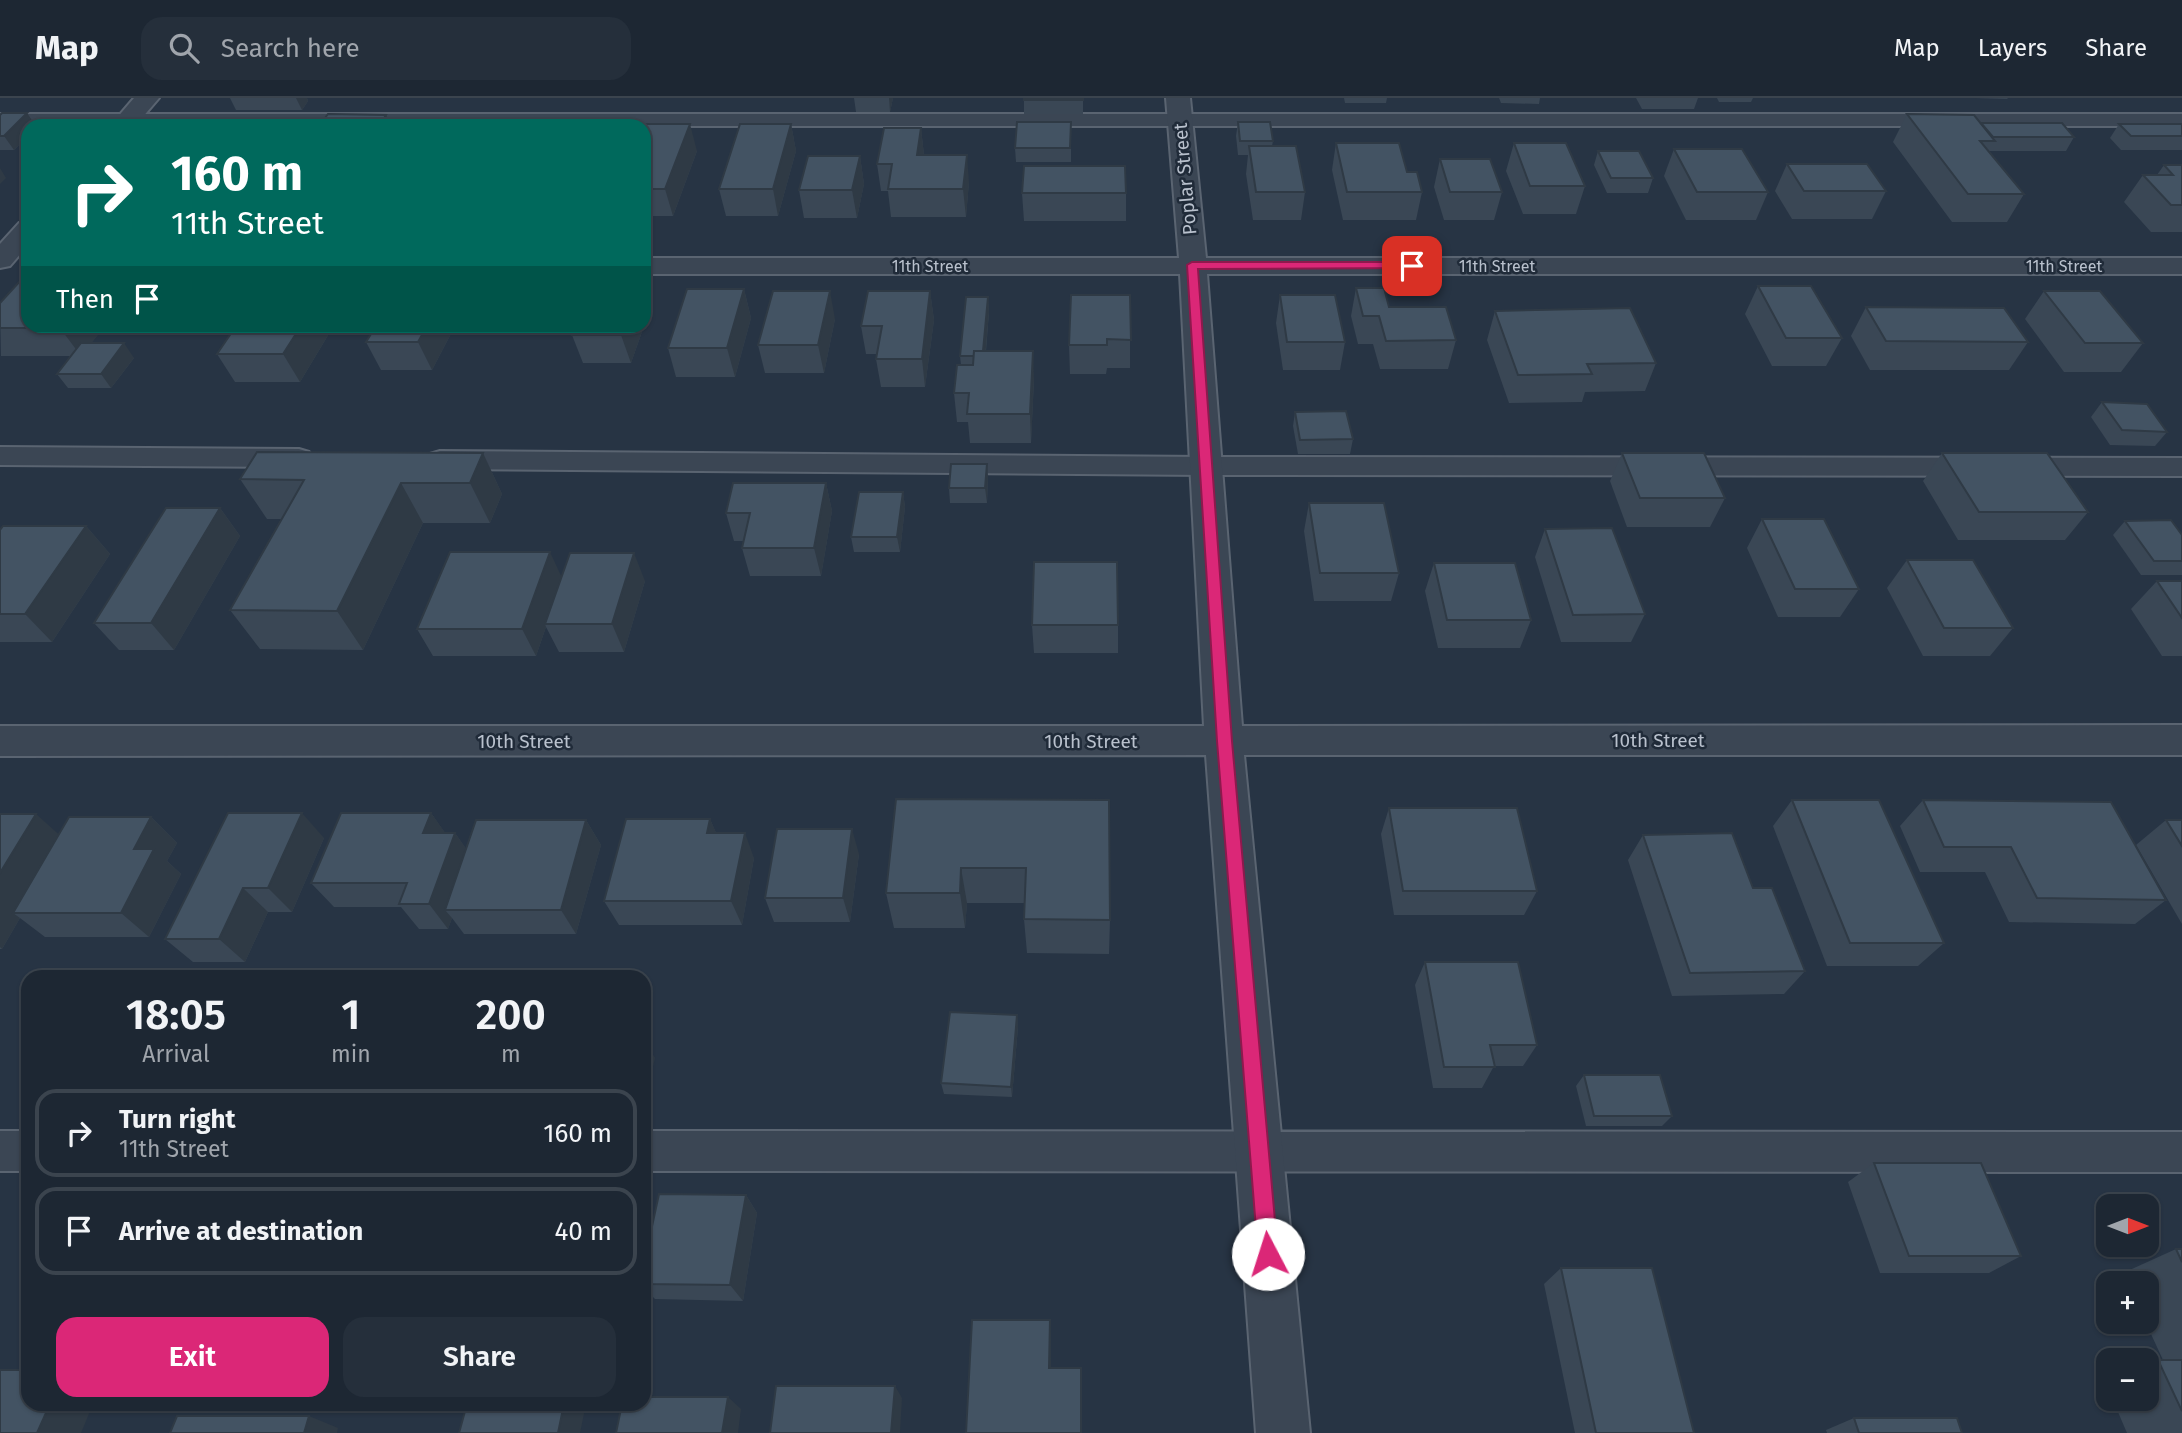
<!DOCTYPE html>
<html lang="en">
<head>
<meta charset="utf-8">
<style>
  :root { --surface:#1d2733; --page:#252f3b; --text:#f1f3f6; --muted:#a0a5ac; --line:#3b444e; --accent:#db2777 }
  body { margin:0; font-family:"Fira Sans",sans-serif; background:var(--page); color:var(--text); height:100vh; display:flex; flex-direction:column; font-size:26px; white-space:nowrap }
  * { box-sizing:border-box; margin:0 }
  p { font-size:23px; color:var(--muted) }
  .icon { flex:none; width:38px; height:38px; fill:none; stroke:currentColor; stroke-width:2; stroke-linecap:round; stroke-linejoin:round }
  .map { position:relative; flex:1; overflow:hidden }
  .drawer { position:absolute; left:21px; top:872px; width:630px; height:441px; display:flex; flex-direction:column; background:var(--surface); border-radius:21px; box-shadow:0 2px 5px #0004,0 0 0 2px var(--line) }
  .drawer>* { flex:none }
  .banner { position:absolute; left:21px; top:21px; width:630px; height:214px; border-radius:21px; box-shadow:0 2px 5px #0004,0 0 0 2px var(--line); background:#00695c; color:#fff; overflow:hidden }
  .needle { width:46px; rotate:90deg }
  .fabs { position:absolute; left:2096px; top:1096px; display:grid; gap:14px }
  .fabs a { display:grid; place-items:center; width:63px; height:63px; border-radius:14px; background:var(--surface); box-shadow:0 2px 5px #0004,0 0 0 2px var(--line); font-size:35px }
  .pin { position:absolute; display:grid; place-items:center; width:60px; height:60px; color:#fff; margin:-30px; border-radius:14px; box-shadow:0 4px 10px #0006 }
  .me { position:absolute; width:77px; margin:-38px; rotate:355deg; stroke-linejoin:round; filter:drop-shadow(0 0 5px #0008) }
  .turn { display:flex; align-items:center; gap:24px; height:147px; padding:0 35px; font-size:32px }
  .turn .icon { width:91px; height:91px; stroke-width:2.5 }
  .turn b { display:block; font-size:49px; line-height:60px }
  .then { display:flex; align-items:center; height:66px; padding:0 35px; background:#0003; gap:14px; font-size:26px }
  .eta { display:flex; justify-content:space-evenly; align-items:center; height:119px; text-align:center }
  .eta b { font-size:42px; font-weight:600; line-height:49px }
  .primary-button { display:flex; gap:14px; margin-top:auto; padding:14px 35px }
  .primary-button a { flex:1; height:80px; border-radius:21px; background:var(--accent); color:#fff; font-size:28px; font-weight:600; line-height:80px; text-align:center }
  .primary-button a+a { background:var(--page); color:var(--text) }
  ul { padding:0; list-style:none }
  li { display:flex; align-items:center; gap:21px; height:88px; margin:0 14px 10px; padding:0 21px; border:4px solid var(--line); border-radius:21px }
  li div { flex:1 }
  li b { display:block; font-size:26px }
  li em { font-style:normal }
  header { display:flex; align-items:center; gap:42px; box-sizing:border-box; height:98px; padding:0 35px; background:var(--surface); border-bottom:2px solid var(--line) }
  header strong { font-size:33px }
  nav { display:flex; gap:38px; margin-inline-start:auto; font-size:24px }
  .search { width:490px; height:63px; background:var(--page); display:flex; align-items:center; gap:18px; box-sizing:border-box; padding:0 24px; border-radius:21px; color:var(--muted); font-size:26px }
  .map>svg:first-child { display:block }
</style>
</head>
<body>
<header>
<strong>Map</strong>
<div class="search"><svg class="icon" aria-label="search" viewBox="0 0 24 24"><circle cx="10" cy="10" r="6"/><path d="M15 15l6 6"/></svg>Search here</div>
<nav><a>Map</a><a>Layers</a><a>Share</a></nav>
</header>
<div class="map">
<svg width="2182" height="1335" viewBox="0 0 2182 1335">
  <rect width="100%" height="100%" fill="#273444"/>
  <g fill="none" stroke-linecap="round" stroke-linejoin="round">
    <defs>
      <g id="lane">
        <rect x="0" y="16" width="2182" height="12"/>
        <polygon points="0,349 299,351 309,354 313,360 309,366 299,369 0,367"/>
        <polygon points="440,353 1206,359 2182,360 2182,378 1206,377 440,371 430,368 426,362 430,356"/>
        <rect x="0" y="1033" width="28" height="40"/>
        <polygon points="644,1033 2182,1034 2182,1074 644,1073"/>
      </g>
      <g id="street">
        <polygon points="134,0 159,0 135,28 110,28"/>
        <polygon points="1166,0 1190,0 1206,160 2182,160 2182,176 1207,176 1242,628 2182,627 2182,657 1244,657 1310,1335 1256,1335 1206,657 0,658 0,628 1204,628 1180,176 644,176 644,160 1179,160"/>
        <polygon points="28,123 28,147 10,168 0,170 0,146 19,125"/>
      </g>
    </defs>
    <use href="#lane" stroke="#5a6471" stroke-width="4"/>
    <use href="#street" stroke="#5a6471" stroke-width="4"/>
    <use href="#lane" fill="#3b4654" fill-rule="evenodd"/>
    <use href="#street" fill="#3b4654" fill-rule="evenodd"/>
  </g>
  <g fill="#3a4755">
    <polygon points="230,0 307,0 308,3 302,12 236,12"/>
    <polygon points="854,0 893,0 890,14 856,14"/>
    <rect x="1024" y="0" width="59" height="16"/>
    <polygon points="1344,0 1387,0 1386,5 1345,5"/>
    <polygon points="1499,0 1540,0 1539,6 1501,5"/>
    <polygon points="1636,0 1698,0 1694,11 1642,11"/>
    <polygon points="1717,0 1753,0 1751,4 1719,4"/>
    <polygon points="1975,0 2008,0 2007,1"/>
    <polygon points="1907,16 1981,25 2074,39 2066,53 1989,53 2024,96 2007,124 1952,124 1893,44"/>
    <polygon points="0,17 28,28 28,38 14,52 0,52"/>
    <polygon points="1071,24 1071,64 1016,64 1015,50"/>
    <polygon points="1238,24 1273,43 1272,48 1305,94 1301,122 1253,122 1246,76 1248,57 1238,57 1236,38"/>
    <polygon points="791,26 796,53 778,118 726,118 719,91"/>
    <polygon points="2119,26 2182,26 2182,52 2121,52 2110,40"/>
    <polygon points="644,28 697,53 673,118 644,118"/>
    <polygon points="921,30 924,57 969,84 966,119 891,119 888,93 881,93 877,66"/>
    <polygon points="1336,45 1407,74 1422,94 1416,122 1343,122 1332,72"/>
    <polygon points="1514,45 1585,88 1576,116 1523,116 1506,73"/>
    <polygon points="1674,51 1768,94 1756,122 1686,122 1664,78"/>
    <polygon points="1598,53 1653,80 1648,95 1607,95 1594,67"/>
    <polygon points="860,58 864,86 857,120 804,120 799,92"/>
    <polygon points="1440,61 1502,94 1494,122 1444,122 1434,89"/>
    <polygon points="1787,66 1886,93 1872,121 1792,121 1775,93"/>
    <polygon points="2164,67 2182,67 2182,134 2151,134 2124,104 2143,77 2157,77"/>
    <polygon points="1022,95 1126,95 1126,123 1024,123"/>
    <polygon points="1758,188 1842,240 1826,268 1772,268 1745,216"/>
    <polygon points="1356,190 1389,209 1456,242 1448,271 1380,271 1373,246 1358,246 1351,218"/>
    <polygon points="744,191 751,220 735,279 676,279 668,250"/>
    <polygon points="930,193 934,222 925,289 881,289 876,261 877,256 866,256 861,228"/>
    <polygon points="2044,193 2143,245 2121,274 2064,274 2025,221"/>
    <polygon points="1130,197 1130,270 1107,270 1106,276 1070,276 1069,247"/>
    <polygon points="1280,197 1345,244 1340,272 1283,272 1276,225"/>
    <polygon points="988,199 989,214 986,253 1034,281 1031,345 970,345 968,324 957,324 954,295 961,267 960,258"/>
    <polygon points="0,205 105,228 91,245 134,260 111,290 68,290 57,276 70,258 1,258"/>
    <polygon points="1866,209 2028,244 2009,272 1870,272 1851,238"/>
    <polygon points="1495,213 1656,265 1645,293 1585,294 1582,304 1509,305 1487,242"/>
    <polygon points="835,221 824,275 765,275 758,247"/>
    <polygon points="376,228 455,228 432,272 381,272 366,244"/>
    <polygon points="644,228 631,265 583,265 572,237"/>
    <polygon points="333,229 300,284 235,284 217,256"/>
    <polygon points="2102,304 2167,334 2155,348 2110,347 2091,319"/>
    <polygon points="1295,314 1353,341 1350,356 1298,356 1293,328"/>
    <polygon points="483,355 502,396 490,425 423,425 363,552 260,551 230,512 281,421 267,421 240,381"/>
    <polygon points="1622,355 1725,400 1710,429 1627,429 1610,383"/>
    <polygon points="1942,355 2088,414 2065,442 1958,442 1923,383"/>
    <polygon points="987,366 988,380 987,405 950,405 949,390"/>
    <polygon points="826,385 832,413 821,478 750,478 742,450 743,443 734,443 726,415"/>
    <polygon points="903,394 905,409 900,454 854,454 851,439"/>
    <polygon points="1309,405 1399,475 1391,503 1314,503 1304,433"/>
    <polygon points="220,410 240,438 174,552 119,552 94,525"/>
    <polygon points="1762,421 1859,491 1840,519 1778,519 1747,450"/>
    <polygon points="2125,423 2182,437 2182,477 2141,477 2113,437"/>
    <polygon points="86,428 110,456 52,544 0,544 0,432"/>
    <polygon points="1545,431 1645,516 1631,544 1561,544 1535,459"/>
    <polygon points="1907,462 2013,530 1990,558 1923,558 1887,490"/>
    <polygon points="1434,465 1531,522 1520,550 1438,550 1425,493"/>
    <polygon points="562,479 645,483 624,554 559,554 546,529 536,558 433,558 417,531"/>
    <polygon points="2157,483 2182,483 2182,558 2162,558 2131,511"/>
    <polygon points="1032,527 1118,527 1118,555 1034,555"/>
    <polygon points="1109,702 1110,822 1109,856 1027,855 1024,821 1025,805 967,805 965,830 894,830 886,795"/>
    <polygon points="1792,702 1944,845 1918,868 1827,868 1773,728"/>
    <polygon points="1923,702 2166,802 2135,826 2009,824 1985,774 1920,774 1900,728"/>
    <polygon points="1389,710 1537,793 1524,817 1394,817 1381,736"/>
    <polygon points="228,715 324,740 292,814 268,814 245,864 193,864 165,841"/>
    <polygon points="431,715 445,735 455,735 466,751 586,722 601,747 576,836 464,836 452,820 448,831 419,831 401,809 334,809 311,785"/>
    <polygon points="0,716 59,737 151,719 177,745 167,763 181,776 149,839 45,839 20,820 2,851 0,851"/>
    <polygon points="710,721 716,735 754,760 742,827 619,827 604,803"/>
    <polygon points="2166,722 2182,722 2182,826 2136,747"/>
    <polygon points="1643,737 1753,790 1805,873 1784,896 1672,898 1628,762"/>
    <polygon points="859,756 850,824 774,824 765,800"/>
    <polygon points="1425,864 1537,947 1523,968 1494,968 1482,990 1433,990 1415,887"/>
    <polygon points="1017,917 1018,929 1012,999 944,996 941,985"/>
    <polygon points="1584,977 1672,1018 1662,1028 1586,1028 1576,988"/>
    <polygon points="1874,1065 2021,1158 1989,1175 1880,1175 1848,1084"/>
    <polygon points="746,1097 757,1115 743,1203 655,1201 644,1190 644,1165"/>
    <polygon points="2176,1151 2182,1151 2182,1335 2127,1335 2112,1300 2147,1300 2147,1266 2158,1262 2163,1262 2145,1223 2147,1223 2147,1185 2127,1185 2123,1175"/>
    <polygon points="1561,1170 1694,1335 1575,1335 1544,1186"/>
    <polygon points="2109,1279 2109,1293 2103,1281"/>
    <polygon points="1854,1320 1962,1335 1827,1335 1826,1332"/>
  </g>
  <g fill="#2f3a45">
    <polygon points="296,0 307,0 308,3 302,12"/>
    <polygon points="889,0 893,0 890,14"/>
    <polygon points="27,15 36,28 28,28 28,38 14,52 4,38"/>
    <polygon points="386,17 391,28 379,28"/>
    <polygon points="690,26 697,53 673,118 665,91"/>
    <polygon points="791,26 796,53 778,118 773,91"/>
    <polygon points="921,30 924,57 917,57"/>
    <polygon points="967,57 969,84 966,119 963,91"/>
    <polygon points="860,58 864,86 857,120 852,92"/>
    <polygon points="0,70 6,80 0,86"/>
    <polygon points="744,191 751,220 735,279 727,250"/>
    <polygon points="830,193 835,221 824,275 818,247"/>
    <polygon points="930,193 934,222 925,289 922,261"/>
    <polygon points="988,199 989,214 984,272 983,258"/>
    <polygon points="644,208 647,218 644,227"/>
    <polygon points="62,228 105,228 81,258 60,230"/>
    <polygon points="301,228 332,228 333,229 300,284 283,256"/>
    <polygon points="427,228 455,228 432,272 418,244"/>
    <polygon points="624,228 644,228 631,265 621,237"/>
    <polygon points="124,245 134,260 111,290 101,276"/>
    <polygon points="1033,253 1034,281 1031,345 1030,316"/>
    <polygon points="483,355 502,396 490,425 470,385"/>
    <polygon points="987,366 988,380 987,405 985,390"/>
    <polygon points="401,385 423,425 363,552 337,513"/>
    <polygon points="826,385 832,413 821,478 814,450"/>
    <polygon points="903,394 905,409 900,454 897,439"/>
    <polygon points="220,410 240,438 174,552 151,525"/>
    <polygon points="86,428 110,456 52,544 25,516"/>
    <polygon points="550,454 563,482 545,526 546,529 536,558 522,531"/>
    <polygon points="634,455 645,483 624,554 612,526"/>
    <polygon points="302,715 324,740 292,814 268,790"/>
    <polygon points="431,715 449,740 423,735"/>
    <polygon points="36,716 65,742 13,815 20,820 2,851 0,849 0,775"/>
    <polygon points="151,719 177,745 167,763 181,776 149,839 121,815 134,751"/>
    <polygon points="710,721 721,746 707,735"/>
    <polygon points="586,722 601,747 576,836 561,812"/>
    <polygon points="852,731 859,756 850,824 843,800"/>
    <polygon points="455,735 473,760 445,812 452,820 448,831 429,806"/>
    <polygon points="745,735 754,760 742,827 731,803"/>
    <polygon points="961,770 967,805 965,830 960,795"/>
    <polygon points="243,790 268,814 245,864 219,841"/>
    <polygon points="1017,917 1018,929 1012,999 1011,989"/>
    <polygon points="644,942 655,960 644,1007"/>
    <polygon points="746,1097 757,1115 743,1203 730,1187"/>
    <polygon points="1050,1222 1051,1237 1051,1283 1049,1270"/>
    <polygon points="895,1288 902,1300 900,1335 891,1335"/>
    <polygon points="728,1299 741,1311 738,1335 722,1335"/>
    <polygon points="50,1306 93,1306 81,1335 37,1335"/>
    <polygon points="564,1306 586,1306 580,1335 558,1335"/>
    <polygon points="309,1318 338,1330 337,1335 304,1335"/>
  </g>
  <g fill="#435363" stroke="#2f3a45" stroke-width="2">
    <rect x="1024" y="0" width="59" height="2"/>
    <polygon points="2,15 27,15 4,38 0,38 0,17"/>
    <polygon points="328,16 386,17 379,28 319,28"/>
    <polygon points="1907,16 1974,17 1995,43 1980,43 2024,96 1968,96"/>
    <polygon points="1017,24 1071,24 1070,50 1015,50"/>
    <polygon points="1238,24 1270,24 1273,43 1240,43"/>
    <polygon points="1981,25 2062,25 2074,39 1993,39"/>
    <polygon points="639,26 690,26 665,91 644,91 644,28 638,28"/>
    <polygon points="740,26 791,26 773,91 719,91"/>
    <polygon points="2119,26 2182,26 2182,38 2131,38"/>
    <polygon points="884,30 921,30 917,57 967,57 963,91 888,91 892,66 877,66"/>
    <polygon points="1336,45 1399,45 1407,74 1417,74 1422,94 1347,94"/>
    <polygon points="1514,45 1566,45 1585,88 1530,88"/>
    <polygon points="1249,48 1296,48 1305,94 1256,94"/>
    <polygon points="1674,51 1742,51 1768,94 1697,94"/>
    <polygon points="1598,53 1639,53 1653,80 1611,80"/>
    <polygon points="808,58 860,58 852,92 799,92"/>
    <polygon points="1440,61 1490,61 1502,94 1450,94"/>
    <polygon points="1787,66 1867,66 1886,93 1804,93"/>
    <polygon points="2164,67 2182,67 2182,107 2171,107 2143,77 2173,77"/>
    <polygon points="1024,68 1125,68 1126,95 1022,95"/>
    <polygon points="21,182 28,182 28,228 62,228 60,230 0,230 0,205"/>
    <polygon points="1758,188 1811,188 1842,240 1786,240"/>
    <polygon points="1356,190 1384,190 1389,209 1446,209 1456,242 1386,243 1379,218 1363,218"/>
    <polygon points="687,191 744,191 727,250 668,250"/>
    <polygon points="773,193 830,193 818,247 758,247"/>
    <polygon points="868,193 930,193 922,261 876,261 882,228 861,228"/>
    <polygon points="2044,193 2100,193 2143,245 2085,245"/>
    <polygon points="1071,197 1130,197 1131,242 1107,241 1107,247 1069,247"/>
    <polygon points="1280,197 1335,197 1345,244 1287,244"/>
    <polygon points="966,199 988,199 983,253 974,253 974,258 960,258"/>
    <polygon points="1866,209 2004,210 2028,244 1886,243"/>
    <polygon points="1630,210 1656,265 1587,266 1592,276 1518,277 1495,213"/>
    <polygon points="236,228 301,228 283,256 217,256"/>
    <polygon points="376,228 427,228 418,244 366,244"/>
    <polygon points="576,228 624,228 621,237 572,237"/>
    <polygon points="81,245 124,245 101,276 57,276"/>
    <polygon points="974,253 1033,253 1030,316 967,316 969,295 954,295 957,267 973,267"/>
    <polygon points="2102,304 2147,306 2167,334 2122,332"/>
    <polygon points="1346,313 1353,341 1300,342 1295,314"/>
    <polygon points="257,354 483,355 470,385 401,385 337,513 230,512 304,382 240,381"/>
    <polygon points="1622,355 1704,355 1725,400 1640,400"/>
    <polygon points="1942,355 2047,355 2088,414 1979,414"/>
    <polygon points="951,366 987,366 985,390 949,390"/>
    <polygon points="733,385 826,385 814,450 742,450 750,415 726,415"/>
    <polygon points="859,394 903,394 897,439 851,439"/>
    <polygon points="1309,405 1384,405 1399,475 1320,475"/>
    <polygon points="166,410 220,410 151,525 94,525"/>
    <polygon points="1762,421 1824,421 1859,491 1795,491"/>
    <polygon points="2171,422 2182,437 2182,463 2154,463 2125,423"/>
    <polygon points="3,428 86,428 25,516 0,516 0,432"/>
    <polygon points="1612,430 1645,516 1573,517 1545,431"/>
    <polygon points="450,454 550,454 522,531 417,531"/>
    <polygon points="570,455 634,455 612,526 545,526"/>
    <polygon points="1907,462 1973,462 2013,530 1944,530"/>
    <polygon points="1034,464 1117,464 1118,527 1032,527"/>
    <polygon points="1434,465 1515,465 1531,522 1447,522"/>
    <polygon points="2157,483 2182,483 2182,520"/>
    <polygon points="896,701 1109,702 1110,822 1024,821 1026,770 961,770 960,795 886,795"/>
    <polygon points="1792,702 1879,702 1944,845 1850,845"/>
    <polygon points="1923,702 2111,704 2166,802 2037,800 2011,749 1944,749"/>
    <polygon points="1389,710 1517,710 1537,793 1403,793"/>
    <polygon points="228,715 302,715 268,790 243,790 219,841 165,841"/>
    <polygon points="341,715 431,715 423,735 455,735 429,806 399,806 407,785 311,785"/>
    <polygon points="0,716 36,716 0,775"/>
    <polygon points="69,719 151,719 134,751 154,751 121,815 13,815"/>
    <polygon points="626,721 710,721 707,735 745,735 731,803 604,803"/>
    <polygon points="476,722 586,722 561,812 445,812"/>
    <polygon points="2166,722 2182,722 2182,748"/>
    <polygon points="777,731 852,731 843,800 765,800"/>
    <polygon points="1732,735 1753,790 1772,790 1805,873 1690,875 1643,737"/>
    <polygon points="1425,864 1518,864 1537,947 1490,947 1495,969 1444,969"/>
    <polygon points="950,914 1017,917 1011,989 941,985"/>
    <polygon points="1584,977 1660,977 1672,1018 1594,1018"/>
    <polygon points="1874,1065 1981,1065 2021,1158 1909,1158"/>
    <polygon points="659,1096 746,1097 730,1187 644,1186 644,1165"/>
    <polygon points="2176,1151 2182,1151 2182,1164"/>
    <polygon points="1561,1170 1652,1170 1694,1335 1596,1335"/>
    <polygon points="972,1222 1050,1222 1049,1270 1081,1270 1081,1335 966,1335"/>
    <polygon points="2158,1262 2182,1262 2182,1313"/>
    <polygon points="0,1272 28,1272 28,1306 50,1306 37,1335 0,1335"/>
    <polygon points="776,1288 895,1288 891,1335 770,1335"/>
    <polygon points="644,1299 728,1299 722,1335 616,1335 622,1306 644,1306"/>
    <polygon points="467,1306 564,1306 558,1335 459,1335"/>
    <polygon points="177,1318 309,1318 304,1335 170,1335"/>
    <polygon points="1854,1320 1957,1320 1962,1335 1859,1335"/>
  </g>
  <polygon fill="#db2777" stroke="#8e194d" stroke-width="2" points="1412,164 1418,168 1416,170 1198,171 1232,643 1278,1156 1275,1163 1268,1166 1261,1163 1258,1156 1217,643 1187,167 1192,164"/>
  <g text-anchor="middle" dominant-baseline="central" stroke-width="5" stroke-linejoin="round" paint-order="stroke">
    <g font-size="16" fill="#b9c1cd" stroke="#202b39">
      <text x="930" y="168">11th Street</text>
      <text x="1497" y="168">11th Street</text>
      <text x="2064" y="168">11th Street</text>
    </g>
    <g font-size="19" fill="#b9c1cd" stroke="#202b39">
      <text transform="translate(1185 81) rotate(-95)">Poplar Street</text>
      <text x="1658" y="642">10th Street</text>
      <text x="524" y="643">10th Street</text>
      <text x="1091" y="643">10th Street</text>
    </g>
  </g>
</svg>
<div class="fabs">
<a><svg class="needle" viewBox="-14 -14 28 28"><path d="M0-13l5 13h-10z" fill="#e53935"/><path d="M0 13l5-13h-10z" fill="#a0a5ac"/></svg></a>
<a>+</a>
<a>−</a>
</div>
<div class="pin" style="left:1412px;top:168px;background:#d93025"><svg class="icon" aria-label="arrive" viewBox="0 0 24 24"><path d="M6 21V4h12l-3 4 3 4H6"/></svg></div>
<svg class="me" style="left:1268px;top:1156px" viewBox="-20 -20 40 40"><circle r="19" fill="#fff"/><path d="M0-13L10 11 0 6-10 11z" fill="#db2777"/></svg>
<div class="banner">
<div class="turn"><svg class="icon" aria-label="right" viewBox="0 0 24 24"><path d="M7 20v-9h11M14 6l5 5-5 5"/></svg><div><b>160 m</b>11th Street</div></div>
<div class="then">Then<svg class="icon" aria-label="arrive" viewBox="0 0 24 24"><path d="M6 21V4h12l-3 4 3 4H6"/></svg></div>
</div>
<section class="drawer">
<div class="eta">
<div><b>18:05</b><p>Arrival</p></div>
<div><b>1</b><p>min</p></div>
<div><b>200</b><p>m</p></div>
</div>
<ul>
<li><svg class="icon" aria-label="right" viewBox="0 0 24 24"><path d="M7 20v-9h11M14 6l5 5-5 5"/></svg><div><b>Turn right</b><p>11th Street</p></div><em>160 m</em></li>
<li><svg class="icon" aria-label="arrive" viewBox="0 0 24 24"><path d="M6 21V4h12l-3 4 3 4H6"/></svg><div><b>Arrive at destination</b></div><em>40 m</em></li>
</ul>
<div class="primary-button"><a>Exit</a><a>Share</a></div>
</section>
</div>
</body>
</html>
